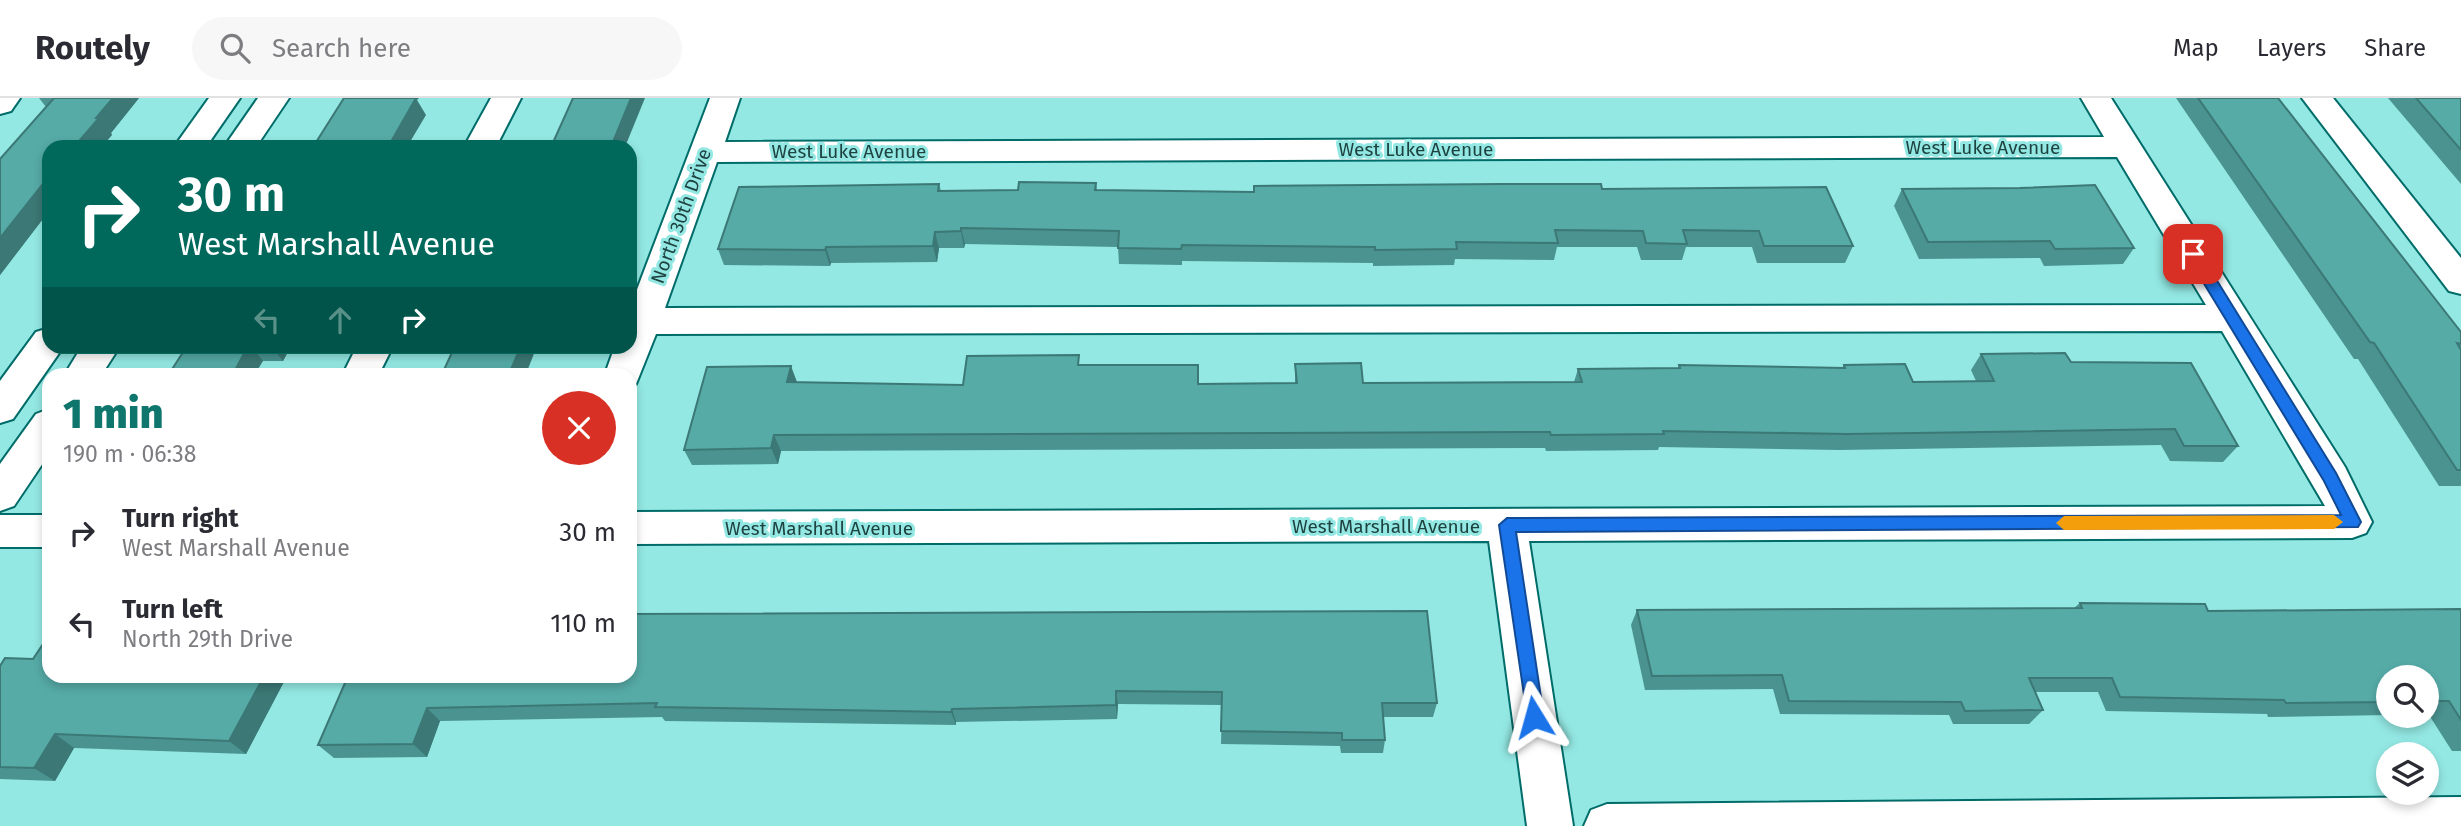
<!DOCTYPE html>
<html lang="en">
<head>
<meta charset="utf-8">
<style>
  :root { --surface:#fff; --page:#f7f7f7; --text:#2b2b33; --muted:#7c7c81; --line:#e1e1e2; --accent:#0f766e }
  body { margin:0; font-family:"Fira Sans",sans-serif; background:var(--page); color:var(--text); height:100vh; display:flex; flex-direction:column; font-size:26px; white-space:nowrap }
  * { box-sizing:border-box; margin:0 }
  p { font-size:23px; color:var(--muted) }
  .icon { flex:none; width:38px; height:38px; fill:none; stroke:currentColor; stroke-width:2; stroke-linecap:round; stroke-linejoin:round }
  .map { position:relative; flex:1; overflow:hidden }
  .drawer { position:absolute; left:42px; top:270px; width:595px; height:315px; display:flex; flex-direction:column; background:var(--surface); border-radius:21px; box-shadow:0 4px 10px #0003 }
  .drawer>* { flex:none }
  .hud { position:absolute; left:42px; top:42px; width:595px; height:214px; border-radius:21px; box-shadow:0 4px 10px #0003; background:#00695c; color:#fff; overflow:hidden }
  .tools { position:absolute; left:2376px; top:567px; display:grid; gap:14px }
  .tools a { display:grid; place-items:center; width:63px; height:63px; border-radius:50%; background:var(--surface); box-shadow:0 4px 10px #0003; font-size:35px }
  .pin { position:absolute; display:grid; place-items:center; width:60px; height:60px; color:#fff; margin:-30px; border-radius:14px; box-shadow:0 4px 10px #0006 }
  .me { position:absolute; width:77px; margin:-38px; rotate:352deg; stroke-linejoin:round; filter:drop-shadow(0 0 5px #0008) }
  .turn { display:flex; align-items:center; gap:24px; height:147px; padding:0 21px; font-size:32px }
  .turn .icon { width:91px; height:91px; stroke-width:2.5 }
  .turn b { display:block; font-size:49px; line-height:60px }
  .lanes { display:flex; align-items:center; height:66px; padding:0 21px; background:#0003; justify-content:center; gap:35px; direction:ltr }
  .lanes .off { opacity:.35 }
  .round { display:grid; place-items:center; flex:none; width:74px; height:74px; border-radius:37px; background:var(--page) }
  .overview { display:flex; align-items:center; justify-content:space-between; height:119px; padding:0 21px }
  h1 { font-size:42px; font-weight:800; line-height:52px; color:var(--accent) }
  ul { padding:0; list-style:none }
  li { display:flex; align-items:center; gap:21px; height:91px; padding:0 21px }
  li div { flex:1 }
  li b { display:block; font-size:26px }
  li em { font-style:normal }
  header { display:flex; align-items:center; gap:42px; box-sizing:border-box; height:98px; padding:0 35px; background:var(--surface); border-bottom:2px solid var(--line) }
  header strong { font-size:33px }
  nav { display:flex; gap:38px; margin-inline-start:auto; font-size:24px }
  .search { width:490px; height:63px; background:var(--page); display:flex; align-items:center; gap:18px; box-sizing:border-box; padding:0 24px; border-radius:38px; color:var(--muted); font-size:26px }
  .map>svg:first-child { display:block }
</style>
</head>
<body>
<header>
<strong>Routely</strong>
<div class="search"><svg class="icon" aria-label="search" viewBox="0 0 24 24"><circle cx="10" cy="10" r="6"/><path d="M15 15l6 6"/></svg>Search here</div>
<nav><a>Map</a><a>Layers</a><a>Share</a></nav>
</header>
<div class="map">
<svg width="2461" height="728" viewBox="0 0 2461 728">
  <rect width="100%" height="100%" fill="#93e8e3"/>
  <g fill="none" stroke-linecap="round" stroke-linejoin="round">
    <defs>
      <g id="minor">
        <polygon points="0,0 20,0 11,13 0,16"/>
        <polygon points="209,0 240,0 206,49 174,49"/>
        <polygon points="258,0 289,0 256,49 224,49"/>
        <polygon points="491,0 521,0 496,49 464,49"/>
        <path d="M710,0H740L725,44L2104,39L2081,0H2111L2345,369L2372,424L2366,435L2352,440L1529,443L1573,728H1527L1489,443L630,446V414L2325,408L2222,233L656,236L636,286L630,288V276H605L615,248H630V210ZM2117,59L2206,207L665,210L717,64Z"/>
        <polygon points="2302,0 2333,0 2461,160 2461,196 2449,193"/>
        <polygon points="49,230 49,248 64,248 13,321 0,325 0,283 36,234"/>
        <polygon points="82,248 120,248 102,276 65,276"/>
        <polygon points="357,248 393,248 379,276 343,276"/>
        <polygon points="49,311 49,356 14,408 0,413 0,366 36,316"/>
        <rect x="0" y="417" width="49" height="32"/>
        <polygon points="2461,699 2461,728 1584,728 1591,712 1607,706"/>
      </g>
    </defs>
    <use href="#minor" stroke="#006c69" stroke-width="4"/>
    <use href="#minor" fill="#fff" fill-rule="evenodd"/>
  </g>
  <g fill="#4a9390">
    <polygon points="39,0 139,0 111,35 112,37 49,49 49,113 0,177 0,61 46,9"/>
    <polygon points="2176,0 2278,0 2461,234 2461,388 2439,388 2358,261 2354,261"/>
    <polygon points="2388,0 2461,0 2461,86"/>
    <polygon points="1096,85 1097,92 1254,94 1602,91 1853,148 1845,165 1757,165 1752,149 1686,149 1682,162 1641,162 1637,149 1557,149 1554,162 1455,161 1454,167 1373,168 1373,165 1182,163 1182,167 1119,166 1118,149 965,146 964,150 939,150 937,164 831,165 830,168 724,167 718,151 939,86 941,93 1018,92"/>
    <polygon points="1902,91 2134,150 2123,166 2044,168 2040,160 1919,161 1894,108"/>
    <polygon points="187,248 291,248 283,263 263,263"/>
    <polygon points="1981,256 2071,264 2238,348 2223,364 2170,363 2161,347 1839,352 1659,349 1658,352 1546,353 1545,350 781,353 778,366 692,367 684,352 797,284 963,287 1081,267 1199,286 1295,285 1295,266 1363,285 1574,284 1578,271 1678,270 1679,267 1842,270 1844,267 1913,284 1976,283 1971,272"/>
    <polygon points="2080,505 2208,513 2461,511 2461,653 2452,653 2429,617 2427,617 2427,579 2389,579 2389,617 2268,619 2267,616 2106,613 2098,594 2035,594 2043,612 2029,626 1953,626 1949,617 1780,616 1773,591 1645,592 1631,527 1637,512 2074,510"/>
    <polygon points="630,516 1437,605 1433,619 1383,619 1385,642 1383,655 1341,655 1340,648 1221,646 1222,607 1118,606 1117,621 956,624 956,627 665,623 662,619 440,623 427,659 334,660 318,647"/>
    <polygon points="0,568 49,578 287,578 246,656 74,650 55,683 0,681"/>
  </g>
  <g fill="#3c7875">
    <polygon points="113,0 139,0 111,35 112,37 102,49 74,49"/>
    <polygon points="400,0 419,0 417,2 426,17 407,49 388,49"/>
    <polygon points="631,0 645,0 625,49 611,49"/>
    <polygon points="49,78 49,113 0,177 0,140"/>
    <polygon points="961,130 965,146 964,150 961,133"/>
    <polygon points="935,134 939,150 937,164 933,148"/>
    <polygon points="826,149 831,165 830,168 825,152"/>
    <polygon points="248,248 251,248 263,263 255,276 233,276"/>
    <polygon points="271,248 291,248 283,263"/>
    <polygon points="521,248 537,248 526,276 509,276"/>
    <polygon points="791,268 797,284 787,284"/>
    <polygon points="774,337 781,353 778,366 771,350"/>
    <polygon points="264,578 287,578 246,656 229,643"/>
    <polygon points="1116,593 1118,606 1117,621 1116,607"/>
    <polygon points="427,610 440,623 427,659 413,646"/>
    <polygon points="952,611 956,624 956,627 951,614"/>
    <polygon points="55,636 74,650 55,683 34,670"/>
  </g>
  <g fill="#56aba7" stroke="#3c7875" stroke-width="2">
    <polygon points="54,0 113,0 96,20 99,20 74,49 49,49 49,78 0,140 0,61"/>
    <polygon points="344,0 416,0 388,49 313,49"/>
    <polygon points="573,0 631,0 611,49 551,49"/>
    <polygon points="2198,0 2278,0 2461,234 2461,246 2457,245 2461,252 2461,372 2457,372 2374,245 2370,244"/>
    <polygon points="2416,0 2461,0 2461,52"/>
    <polygon points="1019,84 1096,85 1095,92 1254,94 1254,88 1503,86 1601,86 1602,91 1826,89 1853,148 1764,148 1759,133 1683,132 1687,146 1646,145 1643,133 1555,132 1558,145 1456,144 1457,151 1375,152 1375,149 1182,147 1181,151 1118,150 1119,133 961,130 961,133 935,134 933,148 826,149 825,152 718,151 739,89 939,86 938,93 1018,92"/>
    <polygon points="2095,87 2134,150 2055,151 2050,143 1928,144 1902,91 2020,90"/>
    <polygon points="187,248 248,248 233,276 169,276"/>
    <polygon points="455,248 521,248 509,276 442,276"/>
    <polygon points="2065,255 2071,264 2191,265 2238,348 2184,348 2175,331 1847,336 1663,333 1664,336 1551,337 1550,334 774,337 771,350 684,352 707,269 791,268 787,284 963,287 967,258 1079,257 1078,267 1198,267 1198,286 1297,285 1295,266 1361,265 1363,285 1582,284 1578,271 1680,270 1679,267 1845,270 1844,267 1905,266 1913,284 1994,283 1981,256"/>
    <polygon points="2080,505 2205,506 2208,513 2461,511 2461,622 2449,603 2427,603 2427,579 2389,579 2389,604 2286,605 2284,602 2120,599 2112,580 2029,580 2043,612 1965,613 1961,604 1789,603 1782,577 1652,578 1637,512 2082,510"/>
    <polygon points="1427,513 1437,605 1382,605 1385,642 1342,642 1342,635 1221,633 1222,594 1116,593 1116,607 952,611 951,614 655,609 657,605 427,610 413,646 318,647 348,578 630,578 630,516"/>
    <polygon points="49,537 49,578 264,578 229,643 55,636 34,670 0,669 0,568 5,560 33,561"/>
  </g>
  <polygon fill="#1a73e8" stroke="#114b97" stroke-width="2" points="2193,151 2198,152 2336,375 2361,424 2358,429 1516,434 1544,619 1541,624 1534,627 1528,624 1499,427 1507,420 2341,417 2324,383 2186,156"/>
  <polygon fill="#f59e0b" points="2334,417 2343,424 2334,431 2064,432 2056,425 2064,418"/>
  <g text-anchor="middle" dominant-baseline="central" stroke-width="6" stroke-linejoin="round" paint-order="stroke">
    <g font-size="19" fill="#1e4240" stroke="#93e8e3">
      <text x="1983" y="49">West Luke Avenue</text>
      <text x="1416" y="51">West Luke Avenue</text>
      <text x="849" y="53">West Luke Avenue</text>
      <text transform="translate(681 118) rotate(-70)">North 30th Drive</text>
      <text x="1386" y="428">West Marshall Avenue</text>
      <text x="819" y="430">West Marshall Avenue</text>
    </g>
  </g>
</svg>
<div class="tools">
<a><svg class="icon" aria-label="search" viewBox="0 0 24 24"><circle cx="10" cy="10" r="6"/><path d="M15 15l6 6"/></svg></a>
<a><svg class="icon" aria-label="layers" viewBox="0 0 24 24"><path d="M12 4l9 5-9 5-9-5zM3 14l9 5 9-5"/></svg></a>
</div>
<div class="pin" style="left:2193px;top:156px;background:#d93025"><svg class="icon" aria-label="arrive" viewBox="0 0 24 24"><path d="M6 21V4h12l-3 4 3 4H6"/></svg></div>
<svg class="me" style="left:1534px;top:619px" viewBox="-20 -20 40 40"><path d="M0-17L14 15 0 8-14 15z" fill="#1a73e8" stroke="#fff" stroke-width="4"/></svg>
<div class="hud">
<div class="turn"><svg class="icon" aria-label="right" viewBox="0 0 24 24"><path d="M7 20v-9h11M14 6l5 5-5 5"/></svg><div><b>30 m</b>West Marshall Avenue</div></div>
<div class="lanes"><svg class="icon off" aria-label="left" viewBox="0 0 24 24"><path d="M17 20v-9H6M10 6l-5 5 5 5"/></svg><svg class="icon off" aria-label="ahead" viewBox="0 0 24 24"><path d="M12 20V5M6 11l6-6 6 6"/></svg><svg class="icon" aria-label="right" viewBox="0 0 24 24"><path d="M7 20v-9h11M14 6l5 5-5 5"/></svg></div>
</div>
<section class="drawer">
<div class="overview"><div><h1>1 min</h1><p>190 m · 06:38</p></div><a class="round" style="background:#d93025;color:#fff"><svg class="icon" aria-label="close" viewBox="0 0 24 24"><path d="M6 6l12 12M18 6L6 18"/></svg></a></div>
<ul>
<li><svg class="icon" aria-label="right" viewBox="0 0 24 24"><path d="M7 20v-9h11M14 6l5 5-5 5"/></svg><div><b>Turn right</b><p>West Marshall Avenue</p></div><em>30 m</em></li>
<li><svg class="icon" aria-label="left" viewBox="0 0 24 24"><path d="M17 20v-9H6M10 6l-5 5 5 5"/></svg><div><b>Turn left</b><p>North 29th Drive</p></div><em>110 m</em></li>
</ul>
</section>
</div>
</body>
</html>
